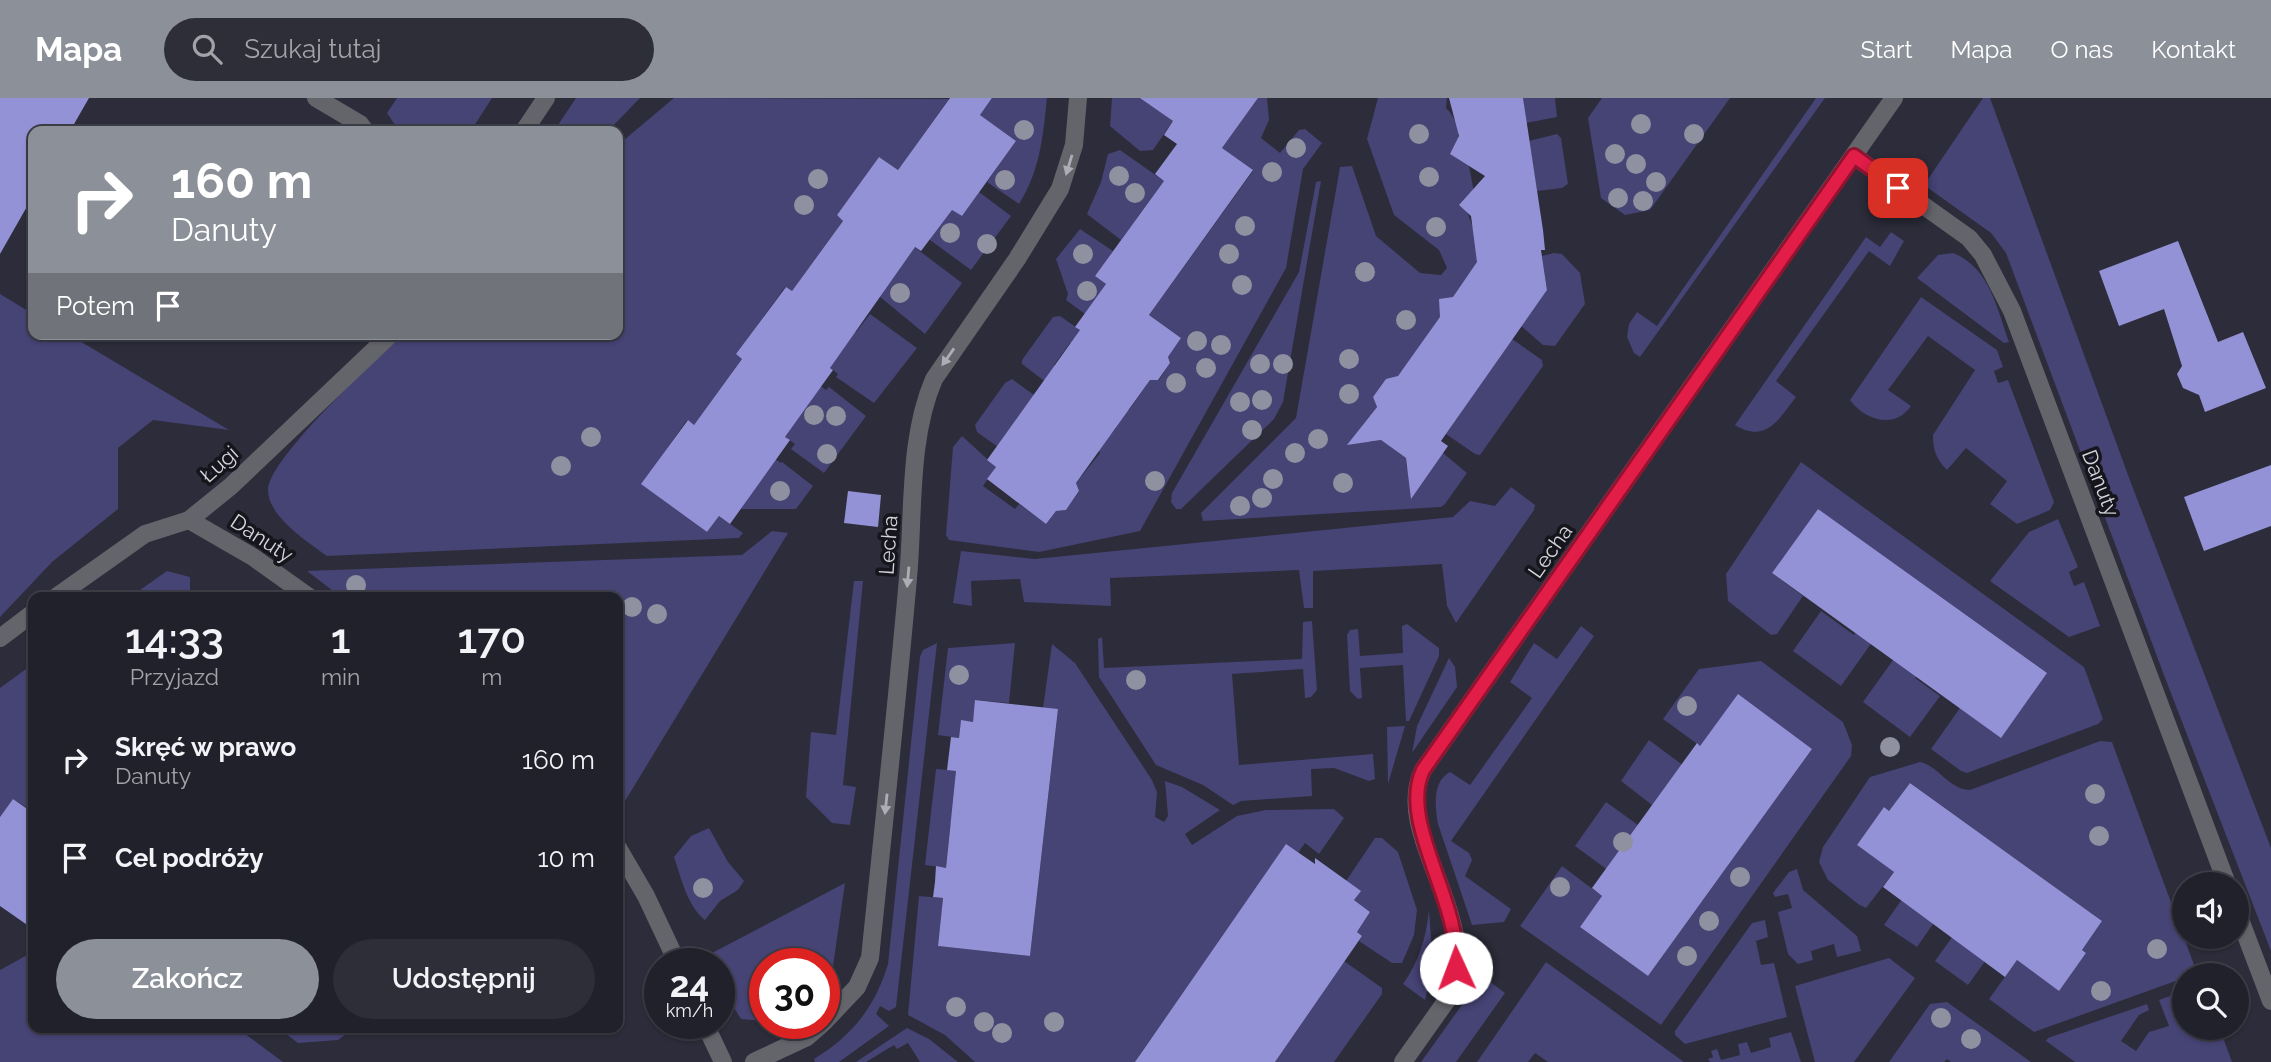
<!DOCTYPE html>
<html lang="pl">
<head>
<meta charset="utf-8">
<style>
  :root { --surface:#21212c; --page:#2d2e38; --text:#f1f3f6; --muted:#a2a3a9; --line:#3e3e48; --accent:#8c9099 }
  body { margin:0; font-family:Raleway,sans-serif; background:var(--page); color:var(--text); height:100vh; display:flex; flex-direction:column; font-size:26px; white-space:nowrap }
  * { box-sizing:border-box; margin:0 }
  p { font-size:23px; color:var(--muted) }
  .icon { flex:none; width:38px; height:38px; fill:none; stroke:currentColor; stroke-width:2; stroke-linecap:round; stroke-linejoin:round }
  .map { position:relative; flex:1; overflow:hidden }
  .sheet { position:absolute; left:28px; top:494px; width:595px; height:441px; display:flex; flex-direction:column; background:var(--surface); border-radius:14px; box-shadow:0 2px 5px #0004,0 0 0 2px var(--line) }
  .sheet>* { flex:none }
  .banner { position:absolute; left:28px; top:28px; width:595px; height:214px; border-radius:14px; box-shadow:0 2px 5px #0004,0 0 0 2px var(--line); background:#8c9099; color:#fff; overflow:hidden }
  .tools { position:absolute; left:2172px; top:774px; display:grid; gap:14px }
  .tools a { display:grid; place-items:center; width:77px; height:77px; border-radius:50%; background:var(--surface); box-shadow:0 2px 5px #0004,0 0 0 2px var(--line); font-size:35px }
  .speed { position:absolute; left:644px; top:850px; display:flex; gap:14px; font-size:35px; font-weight:700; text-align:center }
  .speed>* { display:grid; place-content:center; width:91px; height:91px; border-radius:50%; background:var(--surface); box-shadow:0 2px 5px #0004,0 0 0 2px var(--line); line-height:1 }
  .speed small { font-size:18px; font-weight:400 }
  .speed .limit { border:10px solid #d22; background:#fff; color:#111 }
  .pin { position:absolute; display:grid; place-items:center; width:60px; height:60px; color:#fff; margin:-30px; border-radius:14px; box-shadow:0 4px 10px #0006 }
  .me { position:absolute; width:77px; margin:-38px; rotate:358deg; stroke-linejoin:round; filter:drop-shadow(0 0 5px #0008) }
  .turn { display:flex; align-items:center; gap:24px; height:147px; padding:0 28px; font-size:32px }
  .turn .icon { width:91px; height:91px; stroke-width:2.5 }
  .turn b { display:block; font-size:49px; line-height:60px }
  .then { display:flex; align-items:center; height:66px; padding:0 28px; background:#0003; gap:14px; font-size:26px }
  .eta { display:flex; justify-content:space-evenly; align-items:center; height:119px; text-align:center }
  .eta b { font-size:42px; font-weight:600; line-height:49px }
  .action { display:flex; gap:14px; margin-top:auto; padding:14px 28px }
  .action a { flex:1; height:80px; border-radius:42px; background:var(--accent); color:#fff; font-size:28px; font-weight:600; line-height:80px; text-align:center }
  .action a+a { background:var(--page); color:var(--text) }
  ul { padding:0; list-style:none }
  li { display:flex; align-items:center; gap:21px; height:98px; padding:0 28px }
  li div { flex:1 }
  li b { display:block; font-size:26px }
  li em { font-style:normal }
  header { display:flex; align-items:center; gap:42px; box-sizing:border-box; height:98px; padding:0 35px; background:var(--accent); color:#fff }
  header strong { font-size:33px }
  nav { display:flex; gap:38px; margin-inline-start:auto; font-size:24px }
  .search { width:490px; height:63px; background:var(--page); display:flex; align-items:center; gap:18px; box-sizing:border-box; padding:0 24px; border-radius:38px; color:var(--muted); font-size:26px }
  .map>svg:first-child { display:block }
</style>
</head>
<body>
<header>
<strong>Mapa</strong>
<div class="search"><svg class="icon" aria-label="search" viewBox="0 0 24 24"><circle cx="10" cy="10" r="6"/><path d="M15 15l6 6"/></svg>Szukaj tutaj</div>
<nav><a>Start</a><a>Mapa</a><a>O nas</a><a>Kontakt</a></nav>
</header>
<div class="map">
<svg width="2271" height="964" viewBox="0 0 2271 964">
  <rect width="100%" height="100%" fill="#2c2c3a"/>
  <g fill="#464375">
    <polygon points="397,0 492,0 474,28 480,33 399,33 387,15"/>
    <polygon points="576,0 640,0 608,33 554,33"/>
    <path d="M674,0L949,1L898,72L879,59L837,117L843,123L792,193L785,189L737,256L742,261L694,327L687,322L642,386L707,434L719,418L743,435L739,440L327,458C308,444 268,419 268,392C268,361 378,259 405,236H618V47Z"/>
    <path d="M992,0H1047C1043,38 1040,73 1019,106L987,84L1016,43L980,17Z"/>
    <polygon points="1112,0 1143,0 1173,23 1153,52 1140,53 1110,28"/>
    <polygon points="1258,0 1267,0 1269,22 1261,40 1280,55 1299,32 1305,31 1322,45 1303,71 1286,170 1140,433 1039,454 949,442 946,437 953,349 962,338 996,369 983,388 1015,411 1019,406 1046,426 1056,413 1066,412 1079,394 1076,385 1100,355 1095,345 1100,338 1110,337 1116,330 1114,321 1119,314 1129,312 1150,282 1159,282 1170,265 1168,259 1181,240 1149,217 1253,73 1222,50"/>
    <path d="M1378,0H1447L1446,10C1460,24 1461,41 1455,59L1463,64L1468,63L1474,94L1463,102L1484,161L1447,222L1398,278L1373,299L1377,309L1362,328L1364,338L1371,344L1381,342L1406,360L1407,370L1418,379L1443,355L1467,375L1445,406L1441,409L1203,423L1201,415L1296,320L1340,69L1352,68L1376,138L1420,175L1441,177L1447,170L1439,152L1394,117L1367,41Z"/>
    <polygon points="1523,0 1555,0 1557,19 1526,25"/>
    <polygon points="1602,0 1730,0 1650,112 1625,117 1601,100 1588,20"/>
    <polygon points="1816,0 1825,0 1640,259 1634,255 1627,239 1629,226 1637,214 1657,228"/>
    <polygon points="1983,0 1990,0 2131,385 2271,750 2271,853 2167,585 2006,155 1991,135 1924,87"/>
    <polygon points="1557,36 1561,40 1568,86 1562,90 1537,93 1529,43"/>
    <polygon points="1120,52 1164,83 1121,142 1087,116 1101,84 1108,56"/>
    <polygon points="1321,83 1283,304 1274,321 1181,411 1176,411 1171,404 1172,395 1299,174 1316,84"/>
    <polygon points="979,94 1011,118 971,172 930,142 940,104 962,118"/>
    <polygon points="1080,131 1113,153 1095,178 1117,194 1085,216 1066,202 1068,196 1056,161"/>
    <path d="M1891,134L1904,143L1890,168L1869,153L1776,283L1796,299C1779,321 1766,346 1735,327L1866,139L1880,149Z"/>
    <polygon points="909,145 962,185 925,236 879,198"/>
    <polygon points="1554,155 1562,156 1580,175 1585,206 1555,248 1543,247 1521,228 1547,192 1542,158"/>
    <path d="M1953,155C1989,169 1997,210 2009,244L2004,245L1917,180L1938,157Z"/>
    <polygon points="0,196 33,216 33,236 68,236 229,332 153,322 118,350 118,411 52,464 0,519"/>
    <path d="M1921,199L1997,252L2003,269L1994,273L1998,285L2008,282L2054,404L2050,412L2017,426L1990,406L2007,383L1966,350L1947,372C1936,361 1933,352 1933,337L1975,272L1928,238L1888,292L1911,308C1895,332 1864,322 1850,302Z"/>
    <polygon points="870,216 917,250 874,305 836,279 838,276 826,266 851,231 856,234"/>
    <polygon points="1060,218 1087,237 1077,250 1070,245 1054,267 1057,270 1047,285 1022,266 1022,262 1053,219"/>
    <polygon points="1512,241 1542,262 1543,268 1480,357 1475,356 1446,336"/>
    <polygon points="1012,281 1038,300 1031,301 1017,320 1005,354 977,334 975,327 1005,285"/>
    <polygon points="815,284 826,292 829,289 866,318 824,375 791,351 795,346 785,339 810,304"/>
    <polygon points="772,359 781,365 782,364 813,388 796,411 741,411"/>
    <polygon points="1801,364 2084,569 2103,621 2098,626 1967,675 1961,673 1931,651 1960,610 1818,411 1772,475 1803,498 1777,536 1771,537 1728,503 1726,476"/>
    <polygon points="1511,389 1535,407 1534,412 1456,525 1447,508 1442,466 1313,473 1313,510 1304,510 1299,472 1110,480 1111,508 1024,504 1020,481 971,483 972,508 953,505 961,453 1035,461 1453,419 1470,403 1495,408"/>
    <polygon points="2058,421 2078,469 2069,474 2074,488 2084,484 2100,528 2069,539 1990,483 2029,434"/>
    <polygon points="772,433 788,435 622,708 618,705 618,499 341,499 307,473 742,457"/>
    <polygon points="167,473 190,479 190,499 130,499"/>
    <polygon points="854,483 863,483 843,687 856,689 850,727 832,725 806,699 811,634 836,637"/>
    <polygon points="1821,513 1854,537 1860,529 1875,540 1841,588 1793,553"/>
    <polygon points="1312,523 1317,592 1311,599 1305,600 1303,571 1232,576 1239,667 1373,656 1375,681 1369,683 1334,670 1311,671 1312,698 1241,703 1233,707 1203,687 1156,667 1099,579 1098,541 1102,539 1104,570 1302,561 1303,524"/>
    <polygon points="1407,526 1439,550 1439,558 1409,623 1406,623 1403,567 1360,570 1362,600 1358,601 1350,593 1347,537 1350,532 1358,531 1360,558 1403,555 1402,528"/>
    <path d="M1581,528L1594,538L1451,743L1469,755L1472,762L1465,778L1511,811L1504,824L1472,827L1438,726C1435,710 1432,683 1450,674L1470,687L1532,600L1510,584L1534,545L1557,561Z"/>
    <path d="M937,545L896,909L889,913L880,908L876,916L889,928L839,964H815L814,961C852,938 875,909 888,866L920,559L923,552Z"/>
    <polygon points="1015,545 1009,605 976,602 973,624 961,623 959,640 938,637 948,550"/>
    <polygon points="1052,546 1075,565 1152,682 1157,694 1155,719 1164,724 1168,718 1165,683 1182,689 1220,712 1185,736 1192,747 1237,718 1266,712 1334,711 1344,720 1319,756 1305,745 1298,755 1286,747 1139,958 1147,964 975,964 945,937 908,917 919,798 943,800 938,848 1030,858 1058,612 1043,610"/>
    <polygon points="1898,555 1921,572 1915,580 1940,598 1910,639 1863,604"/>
    <polygon points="1449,560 1455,569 1457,589 1412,655 1417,628"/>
    <polygon points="1761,563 1843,624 1852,647 1851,658 1661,927 1520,828 1562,768 1602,798 1580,829 1648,878 1812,651 1738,597 1700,648 1663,621 1699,571"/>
    <polygon points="33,566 33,708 30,712 13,701 0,719 0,590"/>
    <polygon points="1405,628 1388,686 1387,629"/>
    <polygon points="1649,642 1696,677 1652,707 1621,683"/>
    <path d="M2100,643L2112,644L2197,875L2184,877V880L2034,934L1989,901L2017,862L2059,892L2086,855L2082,852L2102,823L1910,685L1889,713L1884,709L1857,747L1894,774L1866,810L1858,806L1828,782L1819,764L1823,749L1870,679L1920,664C1939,668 1948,691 1970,692Z"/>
    <polygon points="936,671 962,673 950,729 946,770 925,767"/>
    <polygon points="1606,704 1656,740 1624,784 1575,748"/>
    <path d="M709,730L728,764L744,783L738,792L720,803L705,822C687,808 681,779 674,759L691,738Z"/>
    <polygon points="1375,740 1382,740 1398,754 1417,812 1414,837 1402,865 1392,865 1359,843 1362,838 1357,834 1370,814 1354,802 1346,783"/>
    <polygon points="1797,771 1803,792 1857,838 1861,853 1837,859 1834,846 1811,853 1813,862 1798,866 1788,856 1778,814 1792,810 1788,796 1775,799 1773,795 1789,774"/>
    <polygon points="845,785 833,868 824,880 824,866 765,866 765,923 741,921 723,892 719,866 716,866 712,855"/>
    <polygon points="1912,787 1944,810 1917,849 1884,827"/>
    <path d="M1429,812L1433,868L1425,902L1403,886C1419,863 1426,841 1429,812Z"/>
    <polygon points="1765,822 1768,839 1756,843 1761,867 1774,865 1787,919 1685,946 1675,937 1675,933 1752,825"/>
    <polygon points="1963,824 1996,848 1968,887 1935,863"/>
    <polygon points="31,855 33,856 33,929 236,929 283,964 0,964 0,872"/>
    <polygon points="1889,860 1915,880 1854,964 1815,964 1795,888"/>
    <polygon points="1344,863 1382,890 1382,896 1334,964 1275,964"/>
    <polygon points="1546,864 1684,964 1548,964 1535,955 1528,964 1477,964"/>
    <polygon points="1470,869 1505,895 1456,964 1421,964 1469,897"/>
    <polygon points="2184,893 2184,929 2219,929 2232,964 2075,964 2046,943 2048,940 2147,906 2149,912 2139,917 2121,943 2136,953 2149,934 2169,928 2159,902"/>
    <polygon points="1947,904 2031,964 1951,964 1947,961 1944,964 1889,964 1930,906"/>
    <polygon points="277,929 345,929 350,933 338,942 298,945"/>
    <polygon points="907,930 929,941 958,964 920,964 908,945 897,951 894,947 866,964 856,964"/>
    <polygon points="1791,934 1801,964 1710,964 1708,961 1713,959 1711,953 1717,951 1721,962 1740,957 1738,946 1747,944 1751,955 1771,949 1769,940"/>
  </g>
  <g fill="#9492d6">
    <polygon points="0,0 89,0 70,33 33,33 33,98 0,156"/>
    <polygon points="950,0 992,0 980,17 1016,43 962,118 952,112 921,153 915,149 830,270 833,272 785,339 790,342 730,426 719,418 707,434 641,386 688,322 694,327 742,261 736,256 786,189 792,193 843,123 837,117 879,59 898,72"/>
    <polygon points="1140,0 1258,0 1222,50 1253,72 1149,217 1181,240 1168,259 1170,265 1158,282 1150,282 1099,353 1076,385 1079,393 1066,412 1056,413 1046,426 987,381 996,369 987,362 1080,232 1075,229 1106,186 1095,178 1164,83 1155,76 1177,46 1164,37 1173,23"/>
    <polygon points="1449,0 1523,0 1543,132 1545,152 1541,152 1547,192 1441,343 1448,348 1411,401 1406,360 1381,342 1347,347 1377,309 1373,299 1386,281 1398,278 1440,219 1439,201 1453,199 1477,164 1471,118 1459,107 1485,78 1450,56 1459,38"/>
    <polygon points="2178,143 2218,244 2243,234 2266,290 2205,314 2199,297 2183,290 2177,276 2182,268 2164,211 2119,228 2099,173"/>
    <polygon points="2271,367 2271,428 2204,453 2184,399"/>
    <polygon points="848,393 881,397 878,429 844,425"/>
    <polygon points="1818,411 2047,575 2001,640 1772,475"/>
    <polygon points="1738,596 1812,651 1648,878 1580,829 1602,798 1592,790 1697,645 1700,648"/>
    <polygon points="975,602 1058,611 1030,858 938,848 943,800 933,799 935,784 936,768 946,770 956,673 947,672 951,639 959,640 961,622 973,624"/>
    <polygon points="1910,685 2102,823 2082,852 2086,855 2059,893 2017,862 2005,879 1883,789 1894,774 1857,747 1884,709 1889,713"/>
    <polygon points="13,701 33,715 33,831 0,808 0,719"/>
    <polygon points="1286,746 1315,766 1315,760 1361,793 1354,802 1370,814 1357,834 1362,838 1275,964 1135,964"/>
  </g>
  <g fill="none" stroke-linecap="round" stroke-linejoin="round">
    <g stroke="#64646b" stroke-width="18">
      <polyline points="316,0 360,26 365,33"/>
      <polyline points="524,33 546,0"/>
      <polyline points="1854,58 1969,140 1983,157 2012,213 2227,786"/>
      <polyline points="189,422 253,459 309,499"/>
      <polyline points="56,499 145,436 189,422 231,388 391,236"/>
      <polyline points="0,540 33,515"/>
      <polyline points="618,750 646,798 678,866"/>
      <polyline points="2236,811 2271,903"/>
      <path d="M824,924L857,889L870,860C883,733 897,606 908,480C914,415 908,341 934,281L1017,161L1060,91L1074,47L1078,0"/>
      <polyline points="705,926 723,964"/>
      <polyline points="754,964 807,939 822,926"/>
      <path d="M1403,964L1449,899C1483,818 1392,737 1423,672L1894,0"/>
    </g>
  </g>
  <g fill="#8f90a0">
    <circle cx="1641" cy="26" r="10"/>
    <circle cx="1024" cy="32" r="10"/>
    <circle cx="1419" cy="36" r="10"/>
    <circle cx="1694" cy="36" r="10"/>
    <circle cx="1296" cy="50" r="10"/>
    <circle cx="1615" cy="56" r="10"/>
    <circle cx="1636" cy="66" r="10"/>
    <circle cx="1272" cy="74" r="10"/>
    <circle cx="1119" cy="78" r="10"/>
    <circle cx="1429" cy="79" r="10"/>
    <circle cx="818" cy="81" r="10"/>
    <circle cx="1005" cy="82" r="10"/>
    <circle cx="1656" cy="84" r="10"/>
    <circle cx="1135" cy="95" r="10"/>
    <circle cx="1618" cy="100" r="10"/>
    <circle cx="1643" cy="103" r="10"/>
    <circle cx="804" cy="107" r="10"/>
    <circle cx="1245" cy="128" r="10"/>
    <circle cx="1436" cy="129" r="10"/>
    <circle cx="950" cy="135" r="10"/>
    <circle cx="987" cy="146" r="10"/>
    <circle cx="1083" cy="156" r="10"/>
    <circle cx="1229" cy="156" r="10"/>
    <circle cx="1365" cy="174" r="10"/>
    <circle cx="1242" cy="187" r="10"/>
    <circle cx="1087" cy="193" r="10"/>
    <circle cx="900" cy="195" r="10"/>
    <circle cx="1406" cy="222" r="10"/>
    <circle cx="1197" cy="243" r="10"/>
    <circle cx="1221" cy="247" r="10"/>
    <circle cx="1349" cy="261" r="10"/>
    <circle cx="1260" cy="266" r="10"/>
    <circle cx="1283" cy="266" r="10"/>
    <circle cx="1206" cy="270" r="10"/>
    <circle cx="1176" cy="285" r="10"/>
    <circle cx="1349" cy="296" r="10"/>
    <circle cx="1262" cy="302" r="10"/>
    <circle cx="1240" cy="304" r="10"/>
    <circle cx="814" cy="317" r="10"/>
    <circle cx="836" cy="318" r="10"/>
    <circle cx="1252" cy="332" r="10"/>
    <circle cx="591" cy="339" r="10"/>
    <circle cx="1318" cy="341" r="10"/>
    <circle cx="1295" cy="355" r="10"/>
    <circle cx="827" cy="356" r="10"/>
    <circle cx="561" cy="368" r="10"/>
    <circle cx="1273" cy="381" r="10"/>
    <circle cx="1155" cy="383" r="10"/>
    <circle cx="1343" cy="385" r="10"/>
    <circle cx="780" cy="393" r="10"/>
    <circle cx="1262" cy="400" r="10"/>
    <circle cx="1240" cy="408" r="10"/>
    <circle cx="356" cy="487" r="10"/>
    <circle cx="632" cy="509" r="10"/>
    <circle cx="657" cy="516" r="10"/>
    <circle cx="959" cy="577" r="10"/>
    <circle cx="1136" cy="582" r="10"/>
    <circle cx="1687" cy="608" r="10"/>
    <circle cx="1890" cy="649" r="10"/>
    <circle cx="2095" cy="696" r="10"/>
    <circle cx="2099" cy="738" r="10"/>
    <circle cx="1623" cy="744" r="10"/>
    <circle cx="1740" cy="779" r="10"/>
    <circle cx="1560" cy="789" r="10"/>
    <circle cx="703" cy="790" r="10"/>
    <circle cx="1709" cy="823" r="10"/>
    <circle cx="2157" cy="851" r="10"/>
    <circle cx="1687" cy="858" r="10"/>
    <circle cx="2101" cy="893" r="10"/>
    <circle cx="956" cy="909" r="10"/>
    <circle cx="1941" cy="920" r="10"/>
    <circle cx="984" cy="924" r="10"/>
    <circle cx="1054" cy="924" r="10"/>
    <circle cx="1002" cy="935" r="10"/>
    <circle cx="1971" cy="941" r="10"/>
  </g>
  <defs><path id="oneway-solid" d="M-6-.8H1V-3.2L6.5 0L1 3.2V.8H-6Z" transform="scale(1.75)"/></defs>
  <g fill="#adadb5">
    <use href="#oneway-solid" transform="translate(1069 67) rotate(107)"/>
    <use href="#oneway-solid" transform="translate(948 259) rotate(125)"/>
    <use href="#oneway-solid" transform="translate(908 479) rotate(95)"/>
    <use href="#oneway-solid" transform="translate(886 706) rotate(96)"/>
  </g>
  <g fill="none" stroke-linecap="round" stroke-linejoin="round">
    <defs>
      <path id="route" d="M1456,870C1462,804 1398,725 1423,672L1854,58L1898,90"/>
    </defs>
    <use href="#route" stroke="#92132f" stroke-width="18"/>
    <use href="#route" stroke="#e11d48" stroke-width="12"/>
  </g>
  <g text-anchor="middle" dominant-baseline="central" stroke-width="7" stroke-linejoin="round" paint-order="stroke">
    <g font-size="21" fill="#d4d4dd" stroke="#15151b">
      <text transform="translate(219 366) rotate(-42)">Ługi</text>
      <text transform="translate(2101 385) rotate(69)">Danuty</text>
      <text transform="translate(262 440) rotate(33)">Danuty</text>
      <text transform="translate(888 447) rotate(-86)">Lecha</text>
      <text transform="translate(1550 453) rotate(-55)">Lecha</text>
    </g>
  </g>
</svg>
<div class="tools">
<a><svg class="icon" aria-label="sound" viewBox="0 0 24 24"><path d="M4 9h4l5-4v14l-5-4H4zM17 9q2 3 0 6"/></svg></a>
<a><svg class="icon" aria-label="search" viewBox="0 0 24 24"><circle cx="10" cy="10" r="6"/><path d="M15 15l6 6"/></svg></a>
</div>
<div class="speed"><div>24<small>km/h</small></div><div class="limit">30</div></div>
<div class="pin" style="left:1898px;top:90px;background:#d93025"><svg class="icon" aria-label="arrive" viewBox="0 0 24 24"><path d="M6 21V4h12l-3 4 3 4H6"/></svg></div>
<svg class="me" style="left:1456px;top:870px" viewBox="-20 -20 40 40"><circle r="19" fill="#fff"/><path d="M0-13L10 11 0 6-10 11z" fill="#e11d48"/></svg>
<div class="banner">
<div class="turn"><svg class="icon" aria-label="right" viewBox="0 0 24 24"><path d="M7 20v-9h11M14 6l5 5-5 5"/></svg><div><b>160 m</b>Danuty</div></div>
<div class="then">Potem<svg class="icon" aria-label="arrive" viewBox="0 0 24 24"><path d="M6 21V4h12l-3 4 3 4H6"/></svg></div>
</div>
<section class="sheet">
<div class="eta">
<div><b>14:33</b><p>Przyjazd</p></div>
<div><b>1</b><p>min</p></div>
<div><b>170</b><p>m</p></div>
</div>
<ul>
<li><svg class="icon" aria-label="right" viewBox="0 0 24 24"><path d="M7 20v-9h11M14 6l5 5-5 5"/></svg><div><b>Skręć w prawo</b><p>Danuty</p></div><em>160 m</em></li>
<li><svg class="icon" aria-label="arrive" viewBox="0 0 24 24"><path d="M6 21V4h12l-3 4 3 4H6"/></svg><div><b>Cel podróży</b></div><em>10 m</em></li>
</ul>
<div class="action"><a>Zakończ</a><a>Udostępnij</a></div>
</section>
</div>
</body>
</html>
